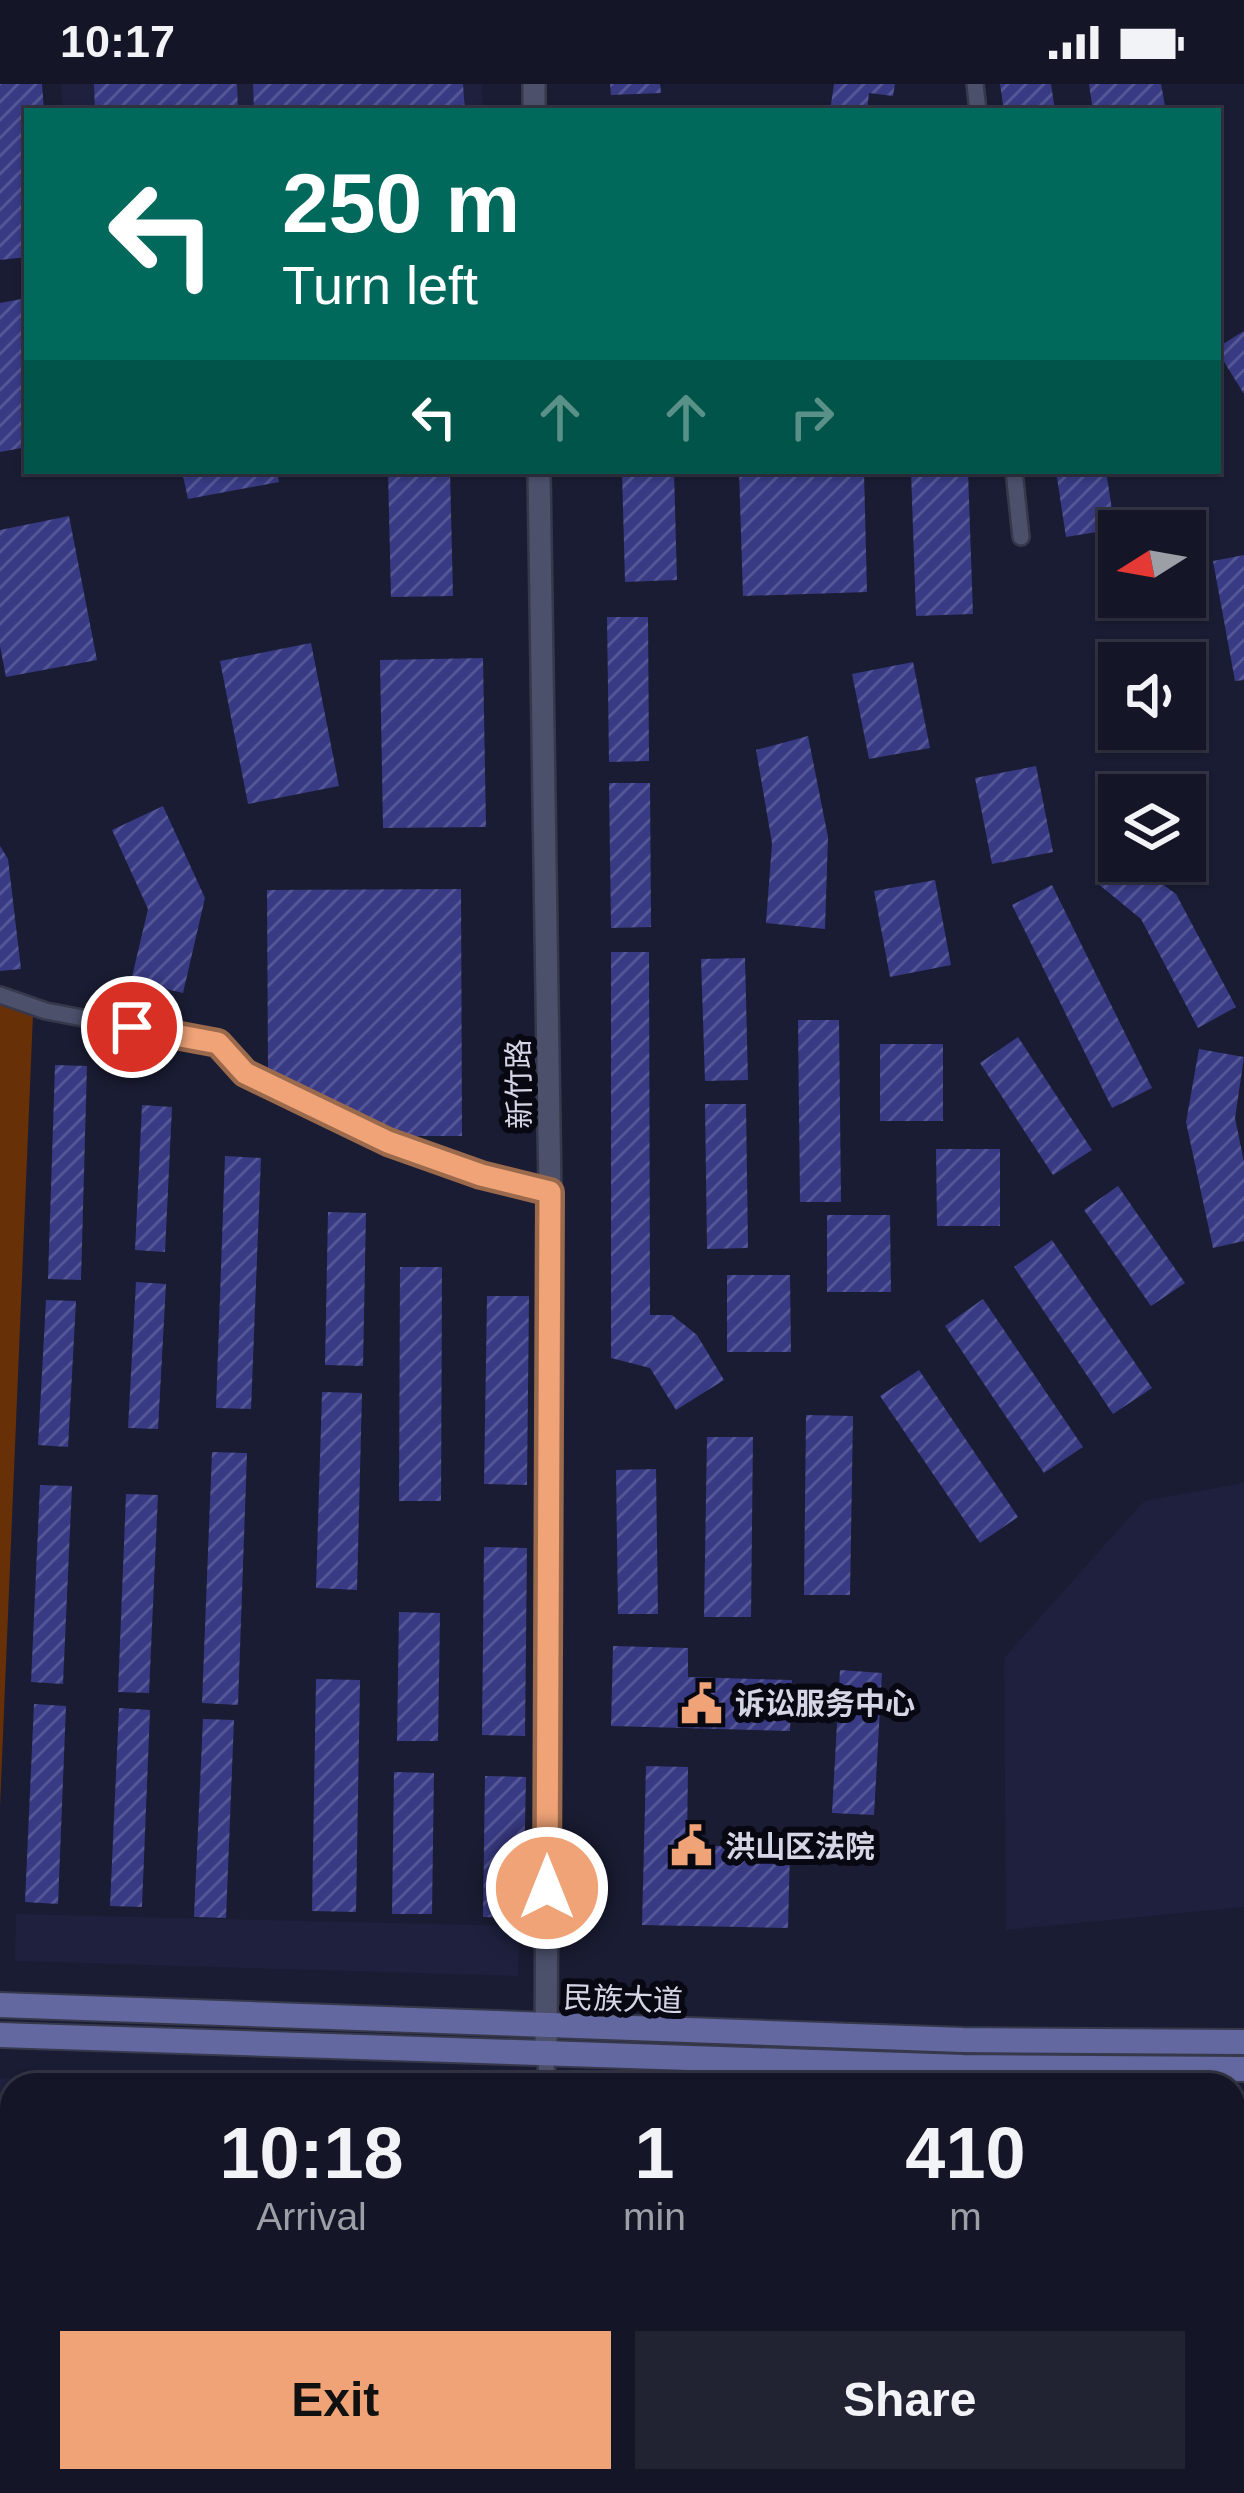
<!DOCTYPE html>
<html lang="en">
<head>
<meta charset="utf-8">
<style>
  :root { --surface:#141526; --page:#212232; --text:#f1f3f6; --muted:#9d9fa7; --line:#333443; --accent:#efa377 }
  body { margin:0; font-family:Helvetica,"Noto Sans SC",sans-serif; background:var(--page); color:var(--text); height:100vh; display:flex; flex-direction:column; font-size:45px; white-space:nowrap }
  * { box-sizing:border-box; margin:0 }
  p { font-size:39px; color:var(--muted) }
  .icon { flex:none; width:66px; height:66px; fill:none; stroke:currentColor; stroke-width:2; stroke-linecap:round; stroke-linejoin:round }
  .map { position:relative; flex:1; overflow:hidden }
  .drawer { position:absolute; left:0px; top:1989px; width:1245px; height:420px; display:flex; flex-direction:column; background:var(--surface); border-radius:36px 36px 0 0; box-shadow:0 3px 9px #0004,0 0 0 3px var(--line) }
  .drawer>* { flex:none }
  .guide { position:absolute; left:24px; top:24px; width:1197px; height:366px; border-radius:0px; box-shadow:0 3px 9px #0004,0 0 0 3px var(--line); background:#00695c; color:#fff; overflow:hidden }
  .needle { width:78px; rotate:259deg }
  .buttons { position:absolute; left:1098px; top:426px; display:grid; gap:24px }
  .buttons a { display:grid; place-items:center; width:108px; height:108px; border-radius:0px; background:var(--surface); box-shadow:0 3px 9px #0004,0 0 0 3px var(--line); font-size:60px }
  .pin { position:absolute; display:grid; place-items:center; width:102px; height:102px; color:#fff; margin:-51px; border:6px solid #fff; border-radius:50%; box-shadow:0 3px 12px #0007 }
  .me { position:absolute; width:132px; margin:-66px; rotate:0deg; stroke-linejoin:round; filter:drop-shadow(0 0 9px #0008) }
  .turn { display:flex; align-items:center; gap:42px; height:252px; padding:0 60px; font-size:54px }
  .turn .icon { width:156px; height:156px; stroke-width:2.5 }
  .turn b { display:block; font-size:84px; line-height:102px }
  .lanes { display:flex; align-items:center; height:114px; padding:0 60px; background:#0003; justify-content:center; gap:60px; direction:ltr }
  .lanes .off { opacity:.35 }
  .eta { display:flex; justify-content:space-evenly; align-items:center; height:204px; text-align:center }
  .eta b { font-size:72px; font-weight:800; line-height:84px }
  .cta { display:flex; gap:24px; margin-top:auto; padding:24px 60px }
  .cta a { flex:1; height:138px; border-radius:0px; background:var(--accent); color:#111; font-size:48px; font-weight:800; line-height:138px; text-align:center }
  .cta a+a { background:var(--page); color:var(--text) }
  .status { display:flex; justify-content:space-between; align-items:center; height:84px; padding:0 60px; background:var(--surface); direction:ltr }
  .status svg { height:33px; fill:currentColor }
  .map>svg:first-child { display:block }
</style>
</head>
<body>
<div class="status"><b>10:17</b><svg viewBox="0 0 49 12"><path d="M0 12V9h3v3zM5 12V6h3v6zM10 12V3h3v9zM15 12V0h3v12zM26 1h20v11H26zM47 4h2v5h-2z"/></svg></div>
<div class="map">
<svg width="1244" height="2409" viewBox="0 0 1244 2409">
  <defs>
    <pattern id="building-hatch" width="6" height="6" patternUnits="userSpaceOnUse" patternTransform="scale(3)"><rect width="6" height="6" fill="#383a83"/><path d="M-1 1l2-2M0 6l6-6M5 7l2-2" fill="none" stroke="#545695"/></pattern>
  </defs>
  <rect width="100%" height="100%" fill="#1a1c33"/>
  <g fill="#1e203e">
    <polygon points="61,0 482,0 483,27 63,27"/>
    <polygon points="1244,1399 1244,1823 1006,1846 1004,1574 1144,1417"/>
    <polygon points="16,1830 519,1842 518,1892 15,1877"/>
    <polygon points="0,1994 154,2001 12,2001 12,2397 1233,2397 1233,2026 1244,2025 1244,2409 0,2409"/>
  </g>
  <polygon fill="#683007" points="0,920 33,930 0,1723"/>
  <g fill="url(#building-hatch)">
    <polygon points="0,0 42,0 44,27 27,27 27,173 0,176"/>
    <polygon points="94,0 237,0 238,27 95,27"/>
    <polygon points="253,0 463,0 465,27 254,27"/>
    <polygon points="610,0 660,0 661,9 611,11"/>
    <polygon points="834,0 895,0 893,12 869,9 867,27 830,27"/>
    <polygon points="1000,0 1051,0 1055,27 1004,27"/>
    <polygon points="1089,0 1161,0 1166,27 1093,27"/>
    <polygon points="27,214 27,363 0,368 0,219"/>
    <polygon points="1244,247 1244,310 1218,268 1218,263"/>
    <polygon points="182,387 277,387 279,398 188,415"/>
    <polygon points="388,387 450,387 453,512 391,513"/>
    <polygon points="622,387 674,387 677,496 625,498"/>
    <polygon points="739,387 864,387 867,508 743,512"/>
    <polygon points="911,387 968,387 973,530 916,532"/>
    <polygon points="1056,387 1106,387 1115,445 1066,453"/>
    <polygon points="69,432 97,576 6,593 0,562 0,446"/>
    <polygon points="1244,471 1244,596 1235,597 1213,477"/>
    <polygon points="607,533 648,533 649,677 609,678"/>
    <polygon points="311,559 339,702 248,720 220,577"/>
    <polygon points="483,574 486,743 383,744 380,576"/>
    <polygon points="913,578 930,664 869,675 852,590"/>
    <polygon points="808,652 828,753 825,845 766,839 772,759 756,666"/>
    <polygon points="1036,682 1053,768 992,780 975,694"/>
    <polygon points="609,699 650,699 651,843 611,844"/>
    <polygon points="163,722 205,814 183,909 131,897 148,825 112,746"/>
    <polygon points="0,762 8,775 21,885 0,887"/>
    <polygon points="1116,766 1119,777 1131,777 1176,810 1236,923 1198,944 1141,835 1097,799"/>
    <polygon points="935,796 951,881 890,893 874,807"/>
    <polygon points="1052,801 1152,1004 1112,1024 1012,821"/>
    <polygon points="461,805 462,1052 386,1052 268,986 267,806"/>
    <polygon points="611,868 649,868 650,1231 672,1231 697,1251 724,1296 676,1326 650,1284 611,1274"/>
    <polygon points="745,874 748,996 705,997 701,875"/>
    <polygon points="798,936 839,936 841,1118 800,1118"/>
    <polygon points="1018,953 1092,1066 1053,1091 980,979"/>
    <rect x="880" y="960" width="63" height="77"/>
    <polygon points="1199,965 1244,973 1235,1034 1244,1078 1244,1157 1213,1164 1186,1038"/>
    <polygon points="55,981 87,982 81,1196 48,1195"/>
    <polygon points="705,1020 746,1020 748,1164 707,1165"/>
    <polygon points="142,1021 172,1023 165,1168 135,1166"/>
    <polygon points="936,1065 1000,1065 1000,1142 937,1142"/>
    <polygon points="225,1072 261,1074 251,1325 216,1324"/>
    <polygon points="1118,1102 1185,1199 1151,1222 1084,1126"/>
    <polygon points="328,1128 366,1129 363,1282 325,1281"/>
    <polygon points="827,1131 890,1131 891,1208 827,1208"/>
    <polygon points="1052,1156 1152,1304 1113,1330 1014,1183"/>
    <polygon points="400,1183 442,1183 441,1417 399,1417"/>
    <polygon points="727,1191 790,1191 791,1268 727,1268"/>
    <polygon points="136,1198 166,1200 158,1345 128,1344"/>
    <polygon points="487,1212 529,1212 527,1401 484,1400"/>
    <polygon points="983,1215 1083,1363 1044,1389 945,1242"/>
    <polygon points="46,1216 76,1217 68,1363 38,1361"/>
    <polygon points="919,1286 1018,1433 980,1459 880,1312"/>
    <polygon points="322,1308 362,1309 357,1506 316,1504"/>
    <polygon points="806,1331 853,1332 850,1511 804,1511"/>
    <polygon points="707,1353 753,1353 751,1533 704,1533"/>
    <polygon points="212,1368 247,1369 238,1621 202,1619"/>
    <polygon points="656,1385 658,1530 618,1530 616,1386"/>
    <polygon points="40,1401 72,1402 63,1600 31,1598"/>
    <polygon points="126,1410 158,1411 149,1609 118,1608"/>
    <polygon points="484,1463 527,1464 525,1652 482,1651"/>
    <polygon points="399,1528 440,1529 438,1657 397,1657"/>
    <polygon points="613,1562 688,1564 688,1593 792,1596 790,1647 611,1642"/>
    <polygon points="840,1586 882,1589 874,1731 832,1729"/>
    <polygon points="316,1595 360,1596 356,1828 312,1827"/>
    <polygon points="34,1620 66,1622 58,1820 25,1818"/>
    <polygon points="119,1624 150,1626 142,1823 110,1822"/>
    <polygon points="203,1635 234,1636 226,1834 194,1833"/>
    <polygon points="646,1682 688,1683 687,1761 790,1764 788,1844 642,1841"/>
    <polygon points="394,1688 434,1689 432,1830 392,1830"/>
    <polygon points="485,1692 526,1693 523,1834 483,1833"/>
    <polygon points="245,2397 313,2397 316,2409 248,2409"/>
    <rect x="463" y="2397" width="66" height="12"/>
  </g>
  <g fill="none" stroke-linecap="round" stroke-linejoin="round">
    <defs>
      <g id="lane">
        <polyline points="135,2397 136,2409"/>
        <polyline points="225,2397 226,2409"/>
        <polyline points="341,2397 342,2409"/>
        <polyline points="434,2397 434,2409"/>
        <polyline points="842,2397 1129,2409"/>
      </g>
      <g id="street">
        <polyline points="975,0 978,27"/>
        <polyline points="1014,387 1021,453"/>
        <polyline points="0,911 46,927 218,960 245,990 389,1058 481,1091 550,1108"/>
        <polyline points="546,1972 547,2001"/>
        <polyline points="0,2062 12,2063"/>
        <polyline points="1233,2150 1244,2150"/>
        <polyline points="0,2170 12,2307"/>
        <polyline points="19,2397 20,2409"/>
        <polyline points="566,2397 566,2409"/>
        <polyline points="791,2397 791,2409"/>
      </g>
      <g id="secondary">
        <polyline points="534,0 534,27"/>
        <polyline points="539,387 550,1108 546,1972"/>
      </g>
      <g id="primary">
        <polyline points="0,1921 963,1956 1244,1958"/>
        <polyline points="0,1951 963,1983 1244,1985"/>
      </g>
    </defs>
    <use href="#lane" stroke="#37384b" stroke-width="12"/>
    <use href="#street" stroke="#37384b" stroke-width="20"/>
    <use href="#secondary" stroke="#37384b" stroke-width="26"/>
    <use href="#primary" stroke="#37384b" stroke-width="28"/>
    <use href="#lane" stroke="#4c506b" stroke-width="8"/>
    <use href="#street" stroke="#4c506b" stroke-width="15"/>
    <use href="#secondary" stroke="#4c506b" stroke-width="21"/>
    <use href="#primary" stroke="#6369a0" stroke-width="24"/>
  </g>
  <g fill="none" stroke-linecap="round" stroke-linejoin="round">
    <defs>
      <polyline id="route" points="132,943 218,959 245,989 388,1058 481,1091 550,1108 547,1804"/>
    </defs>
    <use href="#route" stroke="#9b6a4d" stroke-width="30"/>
    <use href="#route" stroke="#efa377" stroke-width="21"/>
  </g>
  <defs>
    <symbol id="civic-bare" viewBox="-9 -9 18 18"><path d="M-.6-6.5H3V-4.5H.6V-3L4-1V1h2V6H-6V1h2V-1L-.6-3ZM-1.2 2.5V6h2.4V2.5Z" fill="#efa377" stroke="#070812" stroke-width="2.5" paint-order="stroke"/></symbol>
  </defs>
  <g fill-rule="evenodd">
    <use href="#civic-bare" x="672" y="1590" width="59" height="59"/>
    <use href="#civic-bare" x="662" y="1732" width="59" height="59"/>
  </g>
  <g text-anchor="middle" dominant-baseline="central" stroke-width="12" stroke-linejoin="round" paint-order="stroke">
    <g font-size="30" fill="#d4d6e6" stroke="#070812">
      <text transform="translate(519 1000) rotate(-91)">新竹路</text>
      <text transform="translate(623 1915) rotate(2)">民族大道</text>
    </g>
    <g font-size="30" font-weight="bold" fill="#d4d6e6" stroke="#070812" text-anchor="start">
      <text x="735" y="1619">诉讼服务中心</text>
      <text x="725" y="1762">洪山区法院</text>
    </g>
  </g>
</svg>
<div class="buttons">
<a><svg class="needle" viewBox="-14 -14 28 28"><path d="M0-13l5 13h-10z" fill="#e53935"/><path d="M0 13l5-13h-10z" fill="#9d9fa7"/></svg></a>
<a><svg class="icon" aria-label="sound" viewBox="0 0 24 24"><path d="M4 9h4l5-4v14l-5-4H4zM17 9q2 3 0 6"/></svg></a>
<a><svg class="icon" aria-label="layers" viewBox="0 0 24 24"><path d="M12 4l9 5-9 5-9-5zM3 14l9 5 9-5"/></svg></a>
</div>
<div class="pin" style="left:132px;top:943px;background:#d93025"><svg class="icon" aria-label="arrive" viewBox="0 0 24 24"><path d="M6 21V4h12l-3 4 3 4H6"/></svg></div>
<svg class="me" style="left:547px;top:1804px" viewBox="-20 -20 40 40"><circle r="17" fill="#efa377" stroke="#fff" stroke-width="3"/><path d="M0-11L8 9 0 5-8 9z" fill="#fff"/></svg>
<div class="guide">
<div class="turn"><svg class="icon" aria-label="left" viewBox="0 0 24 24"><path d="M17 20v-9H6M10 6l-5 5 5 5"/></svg><div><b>250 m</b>Turn left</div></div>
<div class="lanes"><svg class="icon" aria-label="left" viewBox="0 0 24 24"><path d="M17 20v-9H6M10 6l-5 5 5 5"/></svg><svg class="icon off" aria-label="ahead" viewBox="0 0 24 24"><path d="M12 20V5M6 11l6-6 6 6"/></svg><svg class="icon off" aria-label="ahead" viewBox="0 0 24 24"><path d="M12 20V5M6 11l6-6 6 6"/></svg><svg class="icon off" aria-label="right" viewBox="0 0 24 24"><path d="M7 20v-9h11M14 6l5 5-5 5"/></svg></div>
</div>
<section class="drawer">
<div class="eta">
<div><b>10:18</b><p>Arrival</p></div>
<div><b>1</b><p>min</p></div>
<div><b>410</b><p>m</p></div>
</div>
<div class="cta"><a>Exit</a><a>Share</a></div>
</section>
</div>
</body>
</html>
